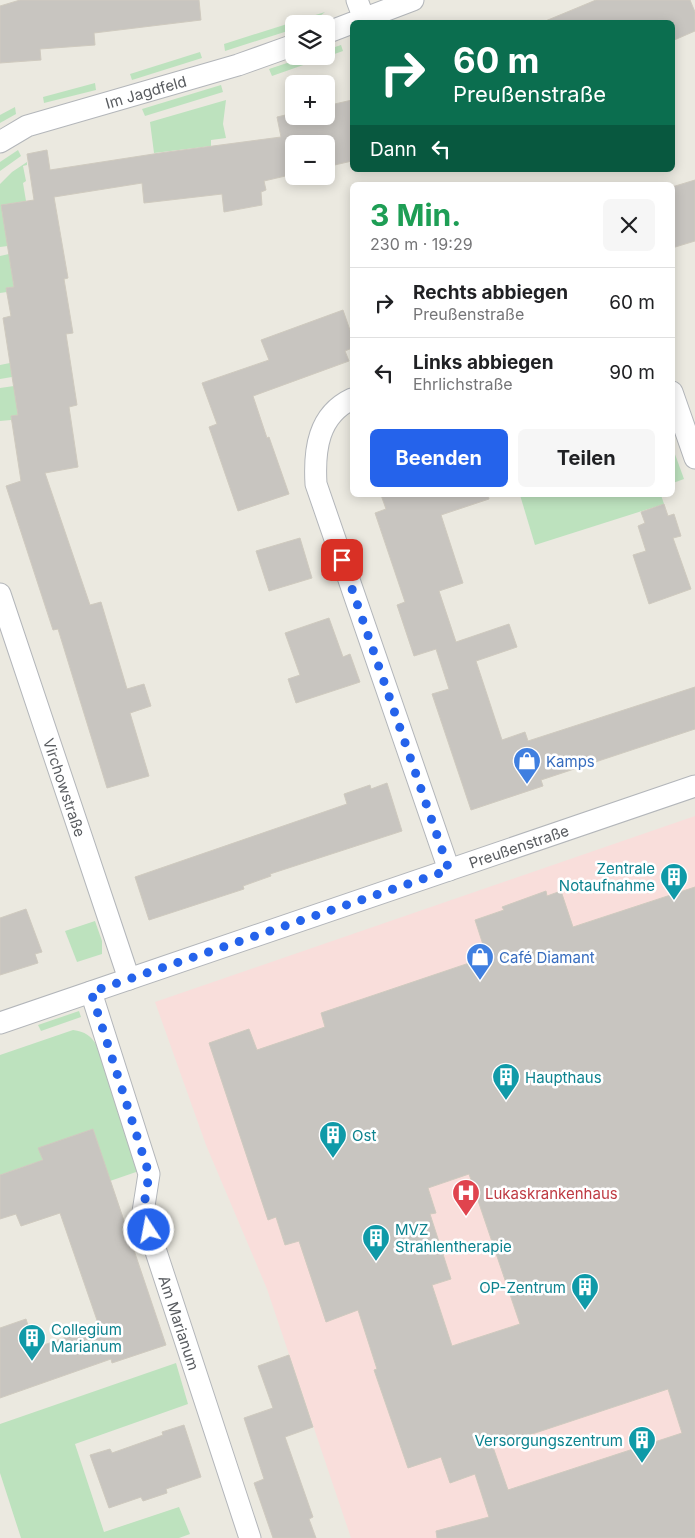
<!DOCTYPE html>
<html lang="de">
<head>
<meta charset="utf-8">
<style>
  :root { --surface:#fff; --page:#f6f6f6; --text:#202124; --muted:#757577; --line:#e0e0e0; --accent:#2563eb }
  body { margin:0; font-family:Inter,sans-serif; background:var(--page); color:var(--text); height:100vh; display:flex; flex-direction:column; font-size:19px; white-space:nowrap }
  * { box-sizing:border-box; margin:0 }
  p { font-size:16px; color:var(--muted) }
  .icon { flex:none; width:28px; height:28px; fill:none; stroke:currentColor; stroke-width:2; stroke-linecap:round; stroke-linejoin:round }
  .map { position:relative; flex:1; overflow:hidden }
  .sheet { position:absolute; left:350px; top:182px; width:325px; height:315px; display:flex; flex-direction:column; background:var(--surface); border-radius:8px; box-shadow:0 2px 12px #0003 }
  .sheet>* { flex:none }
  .top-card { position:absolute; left:350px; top:20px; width:325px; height:152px; border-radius:8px; box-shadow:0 2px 12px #0003; background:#0b6e4f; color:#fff; overflow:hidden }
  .fabs { position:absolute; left:285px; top:15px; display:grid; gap:10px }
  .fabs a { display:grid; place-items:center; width:50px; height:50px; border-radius:8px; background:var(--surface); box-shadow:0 2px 12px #0003; font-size:25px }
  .pin { position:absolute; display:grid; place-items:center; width:42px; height:42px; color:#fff; margin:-21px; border-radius:10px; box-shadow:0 2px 8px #0006 }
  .me { position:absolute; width:55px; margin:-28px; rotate:349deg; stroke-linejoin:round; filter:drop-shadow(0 0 4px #0008) }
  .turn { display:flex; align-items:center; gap:18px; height:105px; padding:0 20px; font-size:22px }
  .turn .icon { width:65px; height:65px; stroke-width:2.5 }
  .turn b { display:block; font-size:35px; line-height:42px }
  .then { display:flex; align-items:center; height:48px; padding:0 20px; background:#0003; gap:10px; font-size:19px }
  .round { display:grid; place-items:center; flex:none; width:52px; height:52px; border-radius:8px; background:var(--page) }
  .headline { display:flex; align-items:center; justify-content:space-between; height:85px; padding:0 20px }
  h1 { font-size:30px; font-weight:700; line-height:38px; color:#1e9e55 }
  .action { display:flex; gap:10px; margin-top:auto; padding:10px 20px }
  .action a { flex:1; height:58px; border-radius:8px; background:var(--accent); color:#fff; font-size:20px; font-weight:700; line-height:58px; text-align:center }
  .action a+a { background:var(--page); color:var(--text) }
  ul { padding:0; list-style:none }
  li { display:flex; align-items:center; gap:15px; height:70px; padding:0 20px; border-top:1px solid var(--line) }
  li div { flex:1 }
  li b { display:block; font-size:19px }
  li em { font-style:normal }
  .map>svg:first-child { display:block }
</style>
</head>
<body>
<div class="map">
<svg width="695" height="1538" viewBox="0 0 695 1538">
  <rect width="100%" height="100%" fill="#ebe9e0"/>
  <polygon fill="#f9dedb" points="695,816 695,1538 351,1538 267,1289 206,1145 155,1002"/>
  <g fill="#bde2be">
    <polygon points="325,12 311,23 294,24 294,29 225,51 224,44"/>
    <polygon points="341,45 343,51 272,76 269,69 308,56 326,56 326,50"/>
    <polygon points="200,52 202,58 132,80 130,74"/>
    <polygon points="95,83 96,90 44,103 43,97"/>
    <polygon points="221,85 223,92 145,116 142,109"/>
    <polygon points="226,100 223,124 226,138 211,140 211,146 154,153 150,122"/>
    <polygon points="15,107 16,114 0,123 0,115"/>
    <polygon points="18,150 21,156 0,171 0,162"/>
    <polygon points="27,162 27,165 23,166 26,181 23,183 26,201 1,205 8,246 0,247 0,184 12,172"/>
    <polygon points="9,254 14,287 6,288 7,292 0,293 0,256"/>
    <polygon points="10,363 12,377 0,379 0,365"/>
    <polygon points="14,386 18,415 11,416 11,420 0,421 0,388"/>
    <polygon points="672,446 684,479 673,483 672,483"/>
    <polygon points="520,495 661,495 664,504 535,545"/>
    <polygon points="95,921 102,941 102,954 77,962 65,931"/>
    <polygon points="79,1011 81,1017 41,1031 38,1025"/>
    <path d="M73,1030C85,1032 91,1035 97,1046L139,1171L110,1181L93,1129L39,1148L44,1165L34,1163L0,1175V1055Z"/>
    <polygon points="176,1363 188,1404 75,1444 104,1532 179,1507 190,1534 179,1538 21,1538 0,1473 0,1424"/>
  </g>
  <g fill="#c8c5c0" stroke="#cfcabf" fill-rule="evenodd">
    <polygon points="20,0 199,0 201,20 94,33 95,45 40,49 41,60 0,63 0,6"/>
    <polygon points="596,0 690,0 695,12 695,31 672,41 672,22 543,22"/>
    <polygon points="352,100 352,161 326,167 326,144 294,144 294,174 264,181 266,190 261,192 262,205 224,212 222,194 144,203 142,183 54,197 68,278 64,279 73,333 66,334 77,405 69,407 78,467 45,473 90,605 101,602 127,689 144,684 151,706 130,713 149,776 107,788 58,629 53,630 6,486 21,481 11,416 18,415 3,318 11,316 6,288 14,287 1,205 34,200 27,154 47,150 50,170 160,153 281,137 277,117 294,113 294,116 326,116 326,106"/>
    <polygon points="695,180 695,241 672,248 672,187"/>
    <polygon points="343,310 352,336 352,348 345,351 349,361 253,396 267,438 269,437 289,494 238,511 209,427 217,424 202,383 269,360 261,340"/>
    <polygon points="381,495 488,495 489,499 441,515 463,583 439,591 456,642 509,624 517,647 476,661 502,740 525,732 528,741 695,687 695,729 541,780 543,786 471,810 432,694 449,689 436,649 414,656 397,605 405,602 375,513 386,509"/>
    <polygon points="664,504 668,516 674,514 681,536 673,538 691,589 649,604 633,555 646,551 638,526 645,523 641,512"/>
    <polygon points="300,538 312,578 269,591 256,551"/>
    <polygon points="329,618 343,657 350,654 360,682 296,703 288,679 300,675 285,633"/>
    <polygon points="387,783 402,831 270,874 271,876 243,886 244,889 149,920 135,877 347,804 344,794 370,785 371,789"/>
    <path d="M695,887V1538H437L436,1531L489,1517L475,1474L450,1483L441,1457L408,1468L374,1370L377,1369L358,1310L326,1322L299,1241L285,1245L276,1217L268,1220L209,1043L249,1029L257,1050L325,1027L321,1013L487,957L475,920L504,910L502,907L546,891L547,896L561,891L573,927ZM469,1174L520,1324L452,1346L432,1285L451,1279L430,1214L436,1213L428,1188ZM668,1389L682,1433L508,1490L493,1447Z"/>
    <polygon points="26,909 42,952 35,954 38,963 0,975 0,918"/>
    <polygon points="93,1129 166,1345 112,1363 111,1359 0,1398 0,1328 26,1319 35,1348 99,1326 60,1213 21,1226 16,1214 0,1219 0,1175 43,1160 38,1148"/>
    <polygon points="289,1355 313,1427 285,1437 313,1517 309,1519 316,1538 273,1538 254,1483 264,1479 244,1418 273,1408 258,1366"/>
    <polygon points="184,1425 201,1477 166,1489 167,1493 143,1501 141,1497 109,1508 90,1455 110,1449 112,1453 163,1435 162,1432"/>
  </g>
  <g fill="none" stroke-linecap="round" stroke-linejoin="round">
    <defs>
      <g id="street">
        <polyline points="357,0 364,19"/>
        <polyline points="355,22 413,0"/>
        <polyline points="326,33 352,23"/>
        <path id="s1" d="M0,142L27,126L238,65L294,45"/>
        <polyline points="672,392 695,458"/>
        <path d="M352,399C318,415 314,450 316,484L449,870"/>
        <path id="s2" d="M0,594L129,979"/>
        <path id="s3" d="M91,992L149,1174L143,1212L250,1538"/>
        <path id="s4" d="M0,1023L695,786"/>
      </g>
    </defs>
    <use href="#street" stroke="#b3b6ba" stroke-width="23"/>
    <use href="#street" stroke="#fff" stroke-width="21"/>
  </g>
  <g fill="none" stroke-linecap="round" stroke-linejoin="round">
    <polyline stroke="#2563eb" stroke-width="9" stroke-dasharray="0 16.2" points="149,1230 143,1212 149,1174 91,992 449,870 342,560"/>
  </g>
  <defs>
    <symbol id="shop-pin" viewBox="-11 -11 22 30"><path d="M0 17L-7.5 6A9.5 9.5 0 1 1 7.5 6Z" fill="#3f7fe0" stroke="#fff"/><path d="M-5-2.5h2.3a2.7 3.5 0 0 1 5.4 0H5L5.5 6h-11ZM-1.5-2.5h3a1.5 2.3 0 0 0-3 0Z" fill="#fff"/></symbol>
    <symbol id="building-pin" viewBox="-11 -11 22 30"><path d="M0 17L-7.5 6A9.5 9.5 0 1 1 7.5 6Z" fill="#0f9aa8" stroke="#fff"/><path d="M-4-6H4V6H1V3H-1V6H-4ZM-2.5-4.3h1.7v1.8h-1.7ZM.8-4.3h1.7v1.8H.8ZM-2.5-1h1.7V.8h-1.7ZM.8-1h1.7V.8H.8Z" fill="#fff"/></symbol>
    <symbol id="hospital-pin" viewBox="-11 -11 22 30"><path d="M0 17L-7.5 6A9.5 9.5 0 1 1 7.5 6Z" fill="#e0444e" stroke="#fff"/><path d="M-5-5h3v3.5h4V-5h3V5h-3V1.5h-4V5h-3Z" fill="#fff"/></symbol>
  </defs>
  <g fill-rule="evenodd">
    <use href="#shop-pin" x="511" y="745" width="32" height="43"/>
    <use href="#building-pin" x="658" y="861" width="32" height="43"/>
    <use href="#shop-pin" x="464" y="941" width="32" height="43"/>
    <use href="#building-pin" x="490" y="1061" width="32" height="43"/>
    <use href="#building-pin" x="317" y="1119" width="32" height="43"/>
    <use href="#hospital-pin" x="450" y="1177" width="32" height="43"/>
    <use href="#building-pin" x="360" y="1222" width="32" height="43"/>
    <use href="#building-pin" x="569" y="1271" width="32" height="43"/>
    <use href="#building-pin" x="16" y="1322" width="32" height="43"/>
    <use href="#building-pin" x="626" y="1424" width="32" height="43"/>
  </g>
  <g text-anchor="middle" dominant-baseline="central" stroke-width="5" stroke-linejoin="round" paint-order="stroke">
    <g font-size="15" fill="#595c60" stroke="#fff">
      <text stroke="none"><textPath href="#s1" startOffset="155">Im Jagdfeld</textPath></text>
      <text stroke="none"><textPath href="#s2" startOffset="204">Virchowstraße</textPath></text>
      <text stroke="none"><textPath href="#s4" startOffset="548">Preußenstraße</textPath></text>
      <text stroke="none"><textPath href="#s3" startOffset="346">Am Marianum</textPath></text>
    </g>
    <g font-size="15" fill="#366cbe" stroke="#fff" text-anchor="start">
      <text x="546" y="761">Kamps</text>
      <text x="499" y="957">Café Diamant</text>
    </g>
    <g font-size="15" fill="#0d838f" stroke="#fff" text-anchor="start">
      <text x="655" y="868" text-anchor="end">Zentrale<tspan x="655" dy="17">Notaufnahme</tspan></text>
      <text x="525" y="1077">Haupthaus</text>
      <text x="352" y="1135">Ost</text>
      <text x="395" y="1229">MVZ<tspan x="395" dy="17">Strahlentherapie</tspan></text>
      <text x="566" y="1287" text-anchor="end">OP-Zentrum</text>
      <text x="51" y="1329">Collegium<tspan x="51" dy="17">Marianum</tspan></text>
      <text x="623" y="1440" text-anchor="end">Versorgungszentrum</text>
    </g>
    <g font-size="15" fill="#be3a42" stroke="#fff" text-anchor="start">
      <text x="485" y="1193">Lukaskrankenhaus</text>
    </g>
  </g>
</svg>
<div class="fabs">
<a><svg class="icon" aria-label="layers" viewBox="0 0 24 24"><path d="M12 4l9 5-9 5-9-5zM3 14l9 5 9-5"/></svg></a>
<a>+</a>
<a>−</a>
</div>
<div class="pin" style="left:342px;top:560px;background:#d93025"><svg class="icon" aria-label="arrive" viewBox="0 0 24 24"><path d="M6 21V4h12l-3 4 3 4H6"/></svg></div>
<svg class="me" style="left:149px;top:1230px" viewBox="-20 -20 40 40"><circle r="17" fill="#2563eb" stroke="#fff" stroke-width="3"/><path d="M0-11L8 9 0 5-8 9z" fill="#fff"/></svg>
<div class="top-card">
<div class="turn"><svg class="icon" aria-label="right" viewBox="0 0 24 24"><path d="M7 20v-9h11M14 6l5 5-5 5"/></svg><div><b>60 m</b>Preußenstraße</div></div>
<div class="then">Dann<svg class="icon" aria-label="left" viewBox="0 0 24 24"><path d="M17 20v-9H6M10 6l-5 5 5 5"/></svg></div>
</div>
<section class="sheet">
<div class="headline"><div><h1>3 Min.</h1><p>230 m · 19:29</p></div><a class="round"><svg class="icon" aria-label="close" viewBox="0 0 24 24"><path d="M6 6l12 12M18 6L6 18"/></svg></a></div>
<ul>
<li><svg class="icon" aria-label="right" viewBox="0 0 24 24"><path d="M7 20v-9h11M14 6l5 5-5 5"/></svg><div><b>Rechts abbiegen</b><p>Preußenstraße</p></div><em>60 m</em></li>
<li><svg class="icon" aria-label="left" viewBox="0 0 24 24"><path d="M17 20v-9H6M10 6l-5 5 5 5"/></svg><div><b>Links abbiegen</b><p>Ehrlichstraße</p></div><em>90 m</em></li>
</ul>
<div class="action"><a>Beenden</a><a>Teilen</a></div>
</section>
</div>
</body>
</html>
